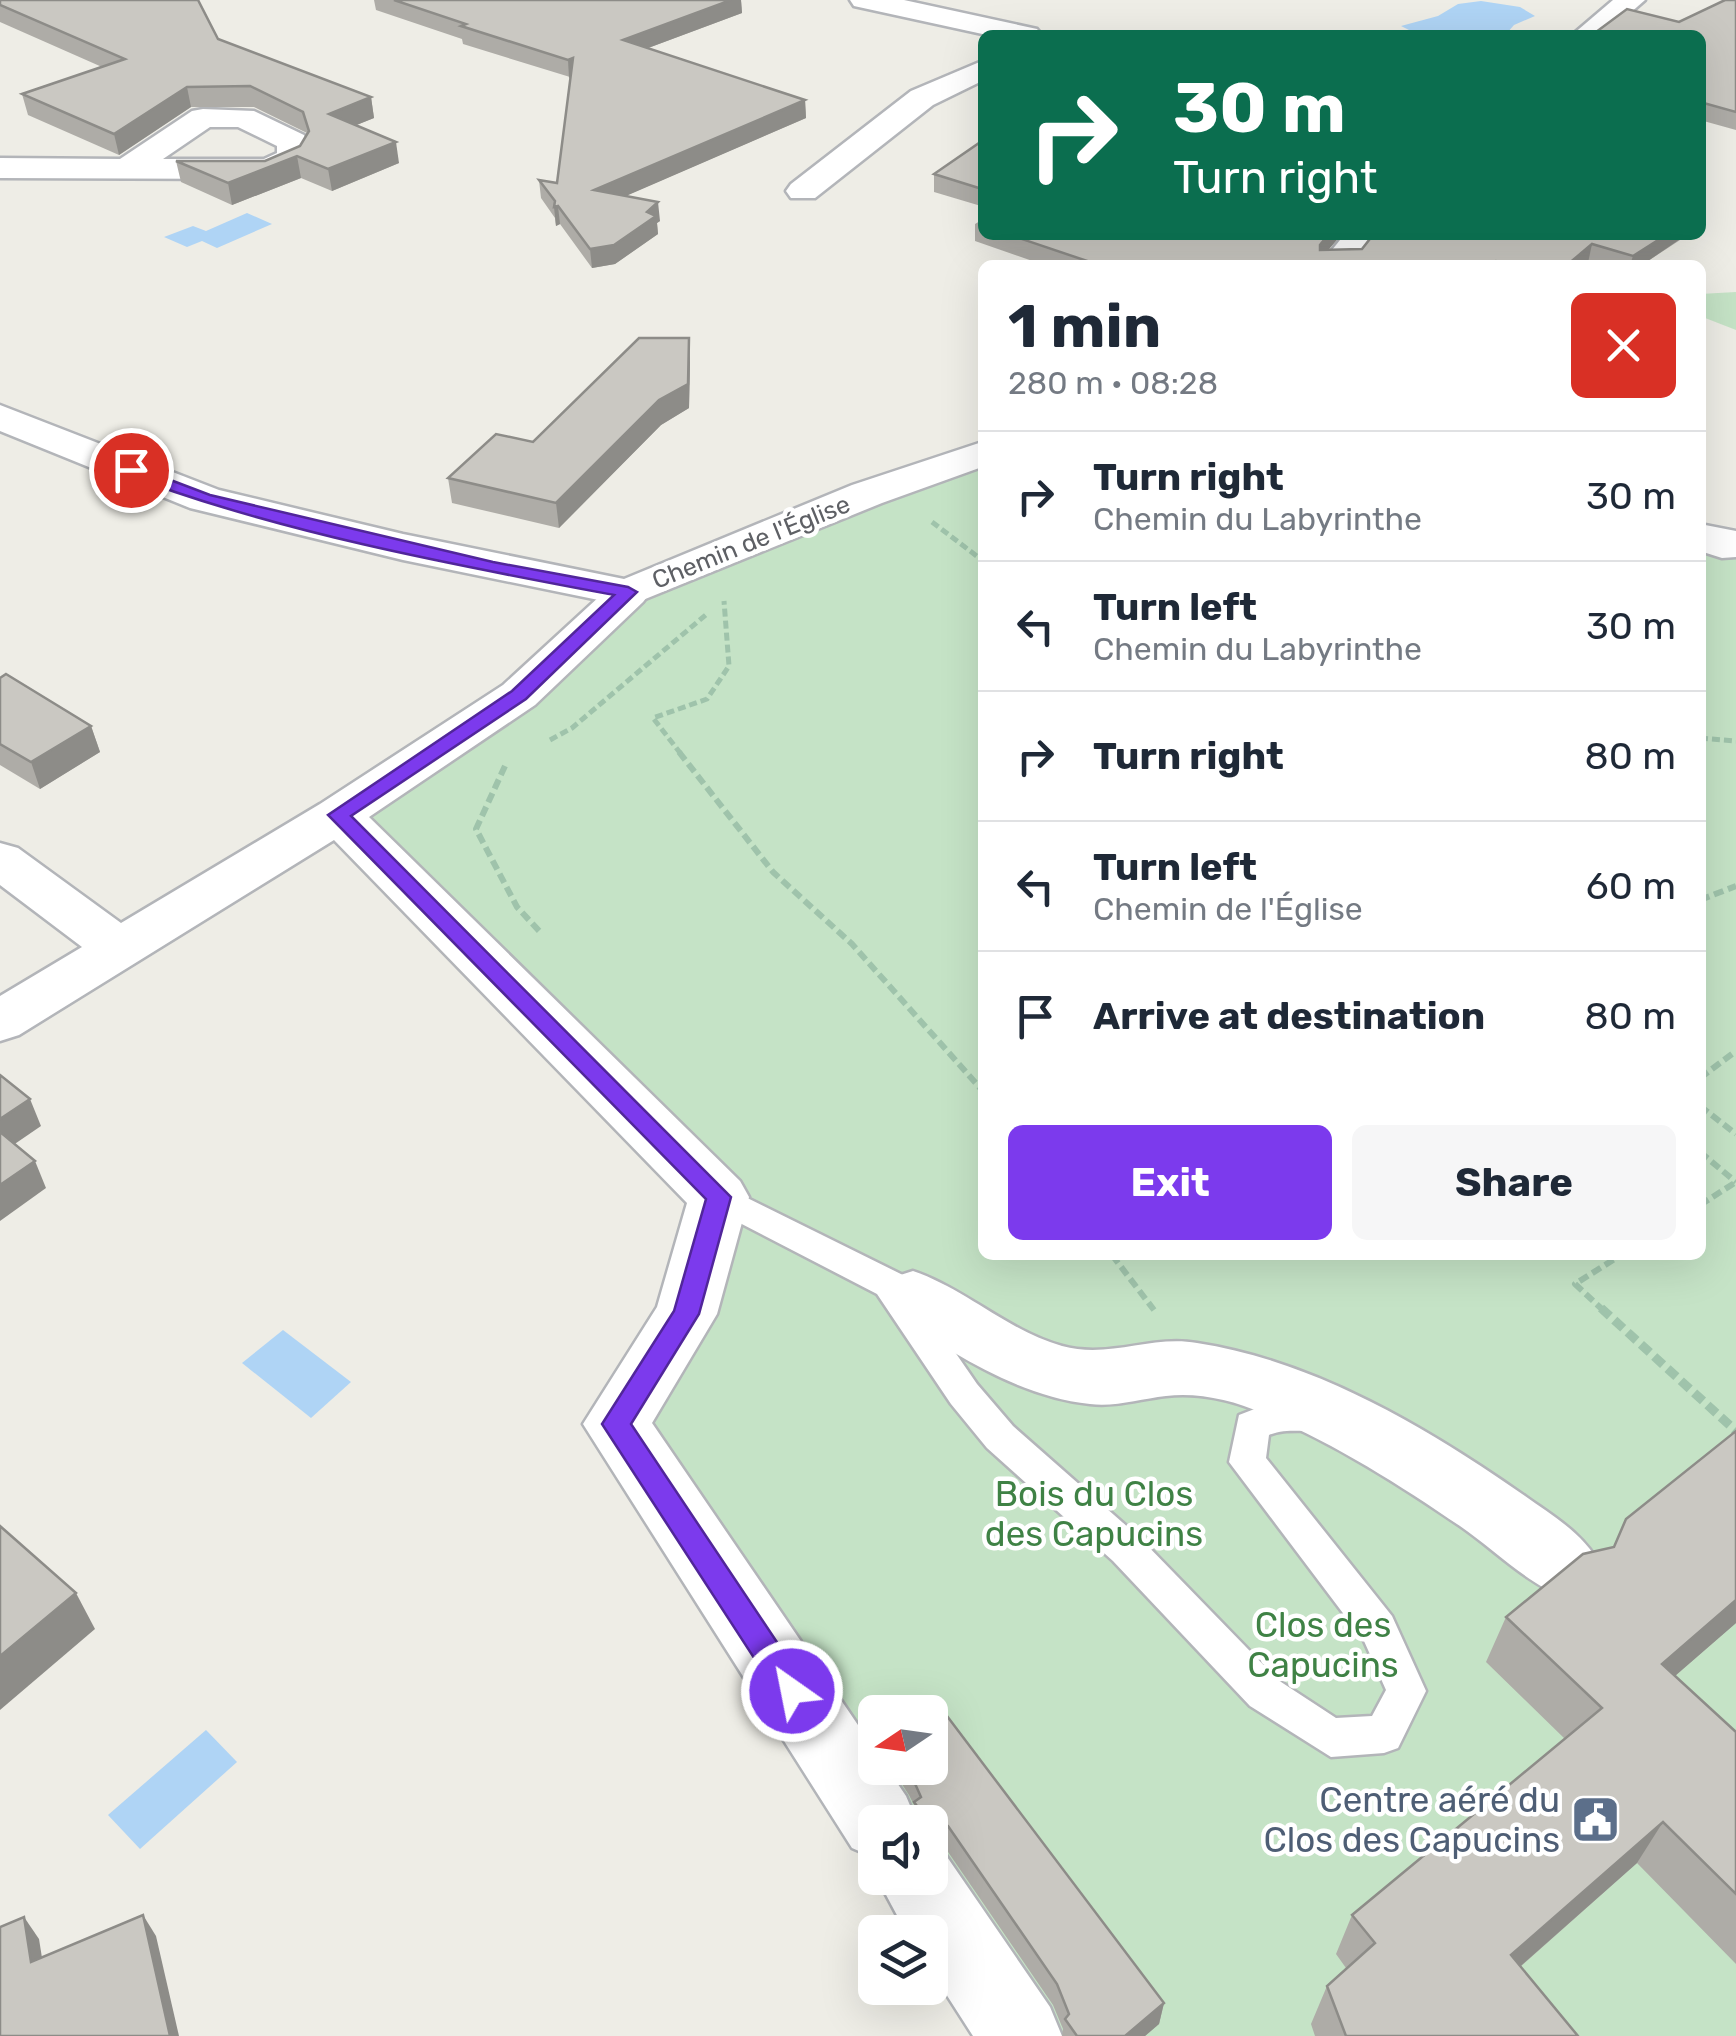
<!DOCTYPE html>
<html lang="en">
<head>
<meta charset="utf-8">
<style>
  :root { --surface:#fff; --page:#f6f6f7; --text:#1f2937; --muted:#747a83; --line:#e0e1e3; --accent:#7c3aed }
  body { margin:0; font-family:Rubik,sans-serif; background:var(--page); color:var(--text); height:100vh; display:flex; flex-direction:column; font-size:38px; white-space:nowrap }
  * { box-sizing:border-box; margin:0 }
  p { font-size:32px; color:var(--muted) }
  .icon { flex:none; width:55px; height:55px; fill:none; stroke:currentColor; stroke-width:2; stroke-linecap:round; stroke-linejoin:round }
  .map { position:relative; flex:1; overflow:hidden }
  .drawer { position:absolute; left:978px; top:260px; width:728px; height:1000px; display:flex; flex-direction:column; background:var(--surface); border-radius:15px; box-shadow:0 10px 40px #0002 }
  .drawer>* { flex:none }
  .hud { position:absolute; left:978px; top:30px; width:728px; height:210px; border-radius:15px; box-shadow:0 10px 40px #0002; background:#0b6e4f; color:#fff; overflow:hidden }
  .needle { width:65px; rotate:257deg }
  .fabs { position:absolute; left:858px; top:1695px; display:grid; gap:20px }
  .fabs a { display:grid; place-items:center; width:90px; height:90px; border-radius:15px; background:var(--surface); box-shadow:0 10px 40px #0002; font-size:50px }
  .pin { position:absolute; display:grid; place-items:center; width:85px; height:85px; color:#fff; margin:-42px; border:5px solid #fff; border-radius:50%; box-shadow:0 2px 10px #0007 }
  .me { position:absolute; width:110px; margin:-55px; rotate:327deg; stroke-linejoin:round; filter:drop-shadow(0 0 8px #0008) }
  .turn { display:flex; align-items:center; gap:35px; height:210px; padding:0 30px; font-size:45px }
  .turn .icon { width:130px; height:130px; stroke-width:2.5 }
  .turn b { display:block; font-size:70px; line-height:85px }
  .round { display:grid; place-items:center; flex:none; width:105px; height:105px; border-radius:15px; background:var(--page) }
  .head { display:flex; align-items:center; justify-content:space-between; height:170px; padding:0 30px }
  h1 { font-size:60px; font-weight:700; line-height:75px }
  .button { display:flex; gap:20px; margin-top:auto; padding:20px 30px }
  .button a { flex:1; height:115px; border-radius:15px; background:var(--accent); color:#fff; font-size:40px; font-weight:700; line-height:115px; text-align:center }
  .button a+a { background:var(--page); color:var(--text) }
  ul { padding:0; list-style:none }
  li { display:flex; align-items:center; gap:30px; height:130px; padding:0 30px; border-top:2px solid var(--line) }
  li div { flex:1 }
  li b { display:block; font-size:38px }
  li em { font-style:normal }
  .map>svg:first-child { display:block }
</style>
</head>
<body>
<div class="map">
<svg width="1736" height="2036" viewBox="0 0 1736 2036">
  <rect width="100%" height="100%" fill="#eeede6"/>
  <g fill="#c5e3c6" fill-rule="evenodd">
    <polygon points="1736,292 1736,330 1700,316 1700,294"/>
    <path d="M982,454V1255H1700V537L1736,551V2036H1021L916,1878H930V1822H880L616,1424L719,1197L338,815L628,593ZM875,1712H930V1768H875Z"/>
  </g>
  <g fill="#afd4f5">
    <polygon points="1481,1 1520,7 1535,16 1514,25 1507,33 1497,34 1419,35 1401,26 1438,16 1458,4"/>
    <polygon points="247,213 272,224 217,248 202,241 187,247 164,237 193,226 206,231"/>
    <polygon points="283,1330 351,1382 311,1418 242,1363"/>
    <polygon points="206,1730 237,1762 140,1849 108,1815"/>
  </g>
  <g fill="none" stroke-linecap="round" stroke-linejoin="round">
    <defs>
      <path id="service" d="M719,1184L915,1281L920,1291L917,1297L977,1384L1013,1426L1139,1537L1278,1680L1336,1718L1372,1716L1386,1690L1364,1641L1229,1462L1239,1415L1283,1398L1325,1406L1330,1417L1325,1428C1305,1434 1288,1427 1269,1435L1266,1458L1392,1616L1426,1691L1398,1748L1384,1753L1331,1757L1250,1706L1113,1561L987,1448L951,1404L877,1294L707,1206L703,1197L707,1188Z"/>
      <g id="minor">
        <polygon points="850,0 904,0 1037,29 1042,35 987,35 854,6"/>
        <polygon points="982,61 982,81 933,105 815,198 791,198 786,191 791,184 911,91"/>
        <path d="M203,109L254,111L304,135C321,162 291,173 269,179L0,178V158L120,159L192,111ZM210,127H238L277,146V153L264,159H163Z"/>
        <polygon points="628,580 643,584 650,593 643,602 535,705 369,817 740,1181 749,1197 717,1314 652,1423 875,1750 875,1768 887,1768 906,1796 917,1822 875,1822 875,1858 852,1848 583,1424 657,1307 687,1203 334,840 19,1035 0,1041 0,996 82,947 0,885 0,843 18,848 121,923 320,804 503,685 613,584"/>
        <path d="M913,1271C966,1289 1008,1331 1062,1346C1109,1359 1151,1335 1197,1343C1315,1361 1428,1428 1525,1496C1554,1517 1585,1534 1601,1567L1591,1589L1566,1598C1526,1583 1495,1550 1460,1526C1397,1483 1332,1442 1262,1413C1233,1400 1197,1392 1166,1396C1140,1399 1116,1407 1090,1404C1016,1396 953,1352 891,1314L882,1296L891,1278Z"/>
        <polygon points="930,1845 943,1851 1050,2007 1062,2036 973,2036 930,1969 930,1932 906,1932 877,1878 930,1878"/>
      </g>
      <g id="tertiary">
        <polygon points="1613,0 1645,0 1605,35 1572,35"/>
        <polygon points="1344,235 1379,235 1356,265 1320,265"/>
        <polygon points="0,405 219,490 403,534 624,579 852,485 982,442 982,467 882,503 628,606 403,560 190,508 0,431"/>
        <polygon points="1700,524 1736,531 1736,557 1722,558 1700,551"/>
      </g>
    </defs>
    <use href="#service" stroke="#b3b5b9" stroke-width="5"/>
    <use href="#minor" stroke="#b3b5b9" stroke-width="5"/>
    <use href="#tertiary" stroke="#b3b5b9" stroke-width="5"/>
    <g stroke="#9fc3ab" stroke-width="5" stroke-dasharray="8 4" stroke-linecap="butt">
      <polyline points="932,522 982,560"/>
      <polyline points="1700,738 1736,741"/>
      <polyline points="550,740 572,728 708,613"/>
      <polyline points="681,754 653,718 707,699 729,666 724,601"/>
    </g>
    <g stroke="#9fc3ab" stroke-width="6" stroke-dasharray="10 5" stroke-linecap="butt">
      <polyline points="679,752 773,872 852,944 982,1090"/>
      <polyline points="505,766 476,829 517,907 541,933"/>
      <polyline points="1700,900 1736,886"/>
      <polyline points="1700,1078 1736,1051"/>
      <polyline points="1700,1106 1736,1134"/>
      <polyline points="1700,1152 1736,1182"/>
      <polyline points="1700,1205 1736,1182"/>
      <polyline points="1112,1255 1154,1310"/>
      <polyline points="1604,1311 1575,1284 1621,1255"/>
    </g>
    <polyline stroke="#9fc3ab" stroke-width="9" stroke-dasharray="12 6" stroke-linecap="butt" points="1601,1308 1736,1431"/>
    <use href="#service" fill="#fff" fill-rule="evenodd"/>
    <use href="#minor" fill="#fff" fill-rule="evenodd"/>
    <use href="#tertiary" fill="#fff" fill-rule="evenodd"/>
  </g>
  <g fill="#aeaca7">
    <polygon points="0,0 218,39 371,97 374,118 356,125 399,163 332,191 301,178 232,205 181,182 176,161 265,161 300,146 307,133 254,107 191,107 119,155 28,115 22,94 102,67 0,22"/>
    <polygon points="374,0 741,0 742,13 648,48 805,100 806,118 625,196 660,221 657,223 658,234 615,264 592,268 560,224 556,226 555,218 541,198 539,180 557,183 570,77 463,44 462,39 376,10"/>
    <polygon points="1736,0 1736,130 1700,120 1700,35 1679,22"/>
    <polygon points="982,141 982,235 1341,235 1328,250 1686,236 1642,265 1596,265 1588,263 1585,265 1044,265 975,241 975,224 980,221 981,206 934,192 934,174"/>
    <polygon points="690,362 689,408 661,425 559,528 452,503 448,478 533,442"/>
    <polygon points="0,678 91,726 100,752 40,789 0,765"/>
    <polygon points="1736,1431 1736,1623 1675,1676 1736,1732 1736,1964 1637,1863 1520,1967 1578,2036 1315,2036 1311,2024 1327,1986 1346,1968 1336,1954 1352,1915 1565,1739 1486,1662 1506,1617 1613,1547"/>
    <polygon points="894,1768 930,1768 1164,2003 1159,2024 1145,2036 1062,2036 1063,2029 1053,2005 946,1849 932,1842 930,1822 913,1822 914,1805 909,1795 894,1772"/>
  </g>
  <g fill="#8d8c88">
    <polygon points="731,0 741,0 742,13 624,57 623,40"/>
    <polygon points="573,58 574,76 569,78 568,60"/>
    <polygon points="187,87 191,107 119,155 114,134"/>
    <polygon points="371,97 374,118 332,135 329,114"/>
    <polygon points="805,100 806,118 596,209 594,190"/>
    <polygon points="396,142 399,163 332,191 328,169"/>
    <polygon points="297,156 301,178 232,205 228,183"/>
    <polygon points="658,202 660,221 657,223 658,234 615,264 592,268 590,249 647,212"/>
    <polygon points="558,206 560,224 556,226 554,207"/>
    <polygon points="1328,235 1341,235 1317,263 1320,245"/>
    <polygon points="1666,235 1686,235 1642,265 1630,265 1633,256"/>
    <polygon points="1592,244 1588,263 1585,265 1567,265"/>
    <polygon points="689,338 690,362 689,408 661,425 559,528 556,503 659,400"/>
    <polygon points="91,726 100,752 40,789 31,762"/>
    <polygon points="30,1099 41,1126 3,1152 0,1146 0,1119"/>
    <polygon points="35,1161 46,1188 0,1221 0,1185"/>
    <polygon points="76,1593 95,1629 0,1710 0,1656"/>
    <polygon points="1736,1600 1736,1623 1638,1708 1662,1664"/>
    <polygon points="933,1818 932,1842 930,1842 930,1822 928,1821"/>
    <polygon points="1663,1822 1637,1863 1489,1994 1511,1955"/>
    <polygon points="143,1915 156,1936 179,2036 170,2036"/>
    <polygon points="24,1917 39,1939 46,1983 31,1962"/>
    <polygon points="1164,2003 1159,2024 1145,2036 1125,2036"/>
  </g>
  <g fill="#cac8c2" stroke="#8d8c88" stroke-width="2.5">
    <polygon points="0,0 198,0 218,39 371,97 329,114 396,142 328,169 297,156 228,183 176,161 265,161 300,146 309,131 303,112 250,86 187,87 114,134 22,94 125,59 0,5"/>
    <polygon points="394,0 731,0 623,40 805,100 594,190 658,202 647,212 656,216 614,245 590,249 558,206 554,207 555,201 539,180 557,183 573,58 568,60 461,26 466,24"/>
    <polygon points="1725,0 1736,0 1736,112 1700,102 1700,35 1592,35 1627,9 1679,22"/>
    <polygon points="982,141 982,189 934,174"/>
    <polygon points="1010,235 1328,235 1320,245 1320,250 1362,249 1373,235 1666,235 1633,256 1592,244 1567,265 1509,265 1496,261 1490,265 1099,265"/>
    <polygon points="639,338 689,338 688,384 659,400 556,503 448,478 496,434 533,442"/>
    <polygon points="6,674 91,726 31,762 0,744 0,678"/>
    <polygon points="0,1075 30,1099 0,1119"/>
    <polygon points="0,1132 35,1161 0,1185"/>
    <polygon points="1736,1431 1736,1600 1662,1664 1736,1732 1736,1894 1663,1822 1511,1955 1578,2036 1346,2036 1327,1986 1375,1943 1352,1915 1602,1708 1506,1617 1583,1554 1614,1547 1626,1519"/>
    <polygon points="0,1526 76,1593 0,1656"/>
    <polygon points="947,1716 1164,2003 1125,2036 1077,2036 1065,2019 1069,2014 1057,1984 948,1826 933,1818 928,1821 914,1802 921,1797 908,1768 930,1768 930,1726"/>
    <polygon points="143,1915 170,2036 0,2036 0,1927 24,1917 31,1962"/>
  </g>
  <path fill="#7c3aed" stroke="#51269a" stroke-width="2.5" d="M131,465L210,495L493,562L628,587L637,592L526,699L351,816L731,1197L699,1314L631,1424L803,1681L807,1691L803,1701L792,1705L782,1701L602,1424L674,1311L706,1199L328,815L512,691L614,595C454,565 276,532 125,474V467Z"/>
  <defs>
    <symbol id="civic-square" viewBox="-11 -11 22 22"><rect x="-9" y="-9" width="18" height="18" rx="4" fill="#5c6f8a" stroke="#fff"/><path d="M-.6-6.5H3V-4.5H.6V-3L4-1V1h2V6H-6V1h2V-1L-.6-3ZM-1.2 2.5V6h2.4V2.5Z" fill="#fff"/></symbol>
  </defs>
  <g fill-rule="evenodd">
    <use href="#civic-square" x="1568" y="1792" width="55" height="55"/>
  </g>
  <g text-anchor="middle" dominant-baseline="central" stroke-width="9" stroke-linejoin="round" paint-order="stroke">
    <g font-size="25" fill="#5e6065" stroke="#fff">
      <text transform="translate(751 542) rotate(-22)">Chemin de l'Église</text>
    </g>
    <g font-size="35" fill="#3f8245" stroke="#fff">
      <text x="1094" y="1494">Bois du Clos<tspan x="1094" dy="40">des Capucins</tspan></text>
      <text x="1323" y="1625">Clos des<tspan x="1323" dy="40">Capucins</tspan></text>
    </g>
    <g font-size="35" fill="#4e5e75" stroke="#fff" text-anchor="end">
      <text x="1560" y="1800">Centre aéré du<tspan x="1560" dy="40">Clos des Capucins</tspan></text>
    </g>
  </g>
</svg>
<div class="fabs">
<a><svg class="needle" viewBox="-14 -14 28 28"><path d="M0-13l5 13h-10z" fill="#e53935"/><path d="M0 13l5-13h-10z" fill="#747a83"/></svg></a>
<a><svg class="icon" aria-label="sound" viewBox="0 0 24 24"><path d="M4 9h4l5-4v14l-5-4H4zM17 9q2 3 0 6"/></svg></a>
<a><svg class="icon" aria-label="layers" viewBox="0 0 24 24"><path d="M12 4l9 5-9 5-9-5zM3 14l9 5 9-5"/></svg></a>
</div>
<div class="pin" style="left:131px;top:470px;background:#d93025"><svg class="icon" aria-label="arrive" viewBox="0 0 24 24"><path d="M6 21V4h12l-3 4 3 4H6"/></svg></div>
<svg class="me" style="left:792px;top:1691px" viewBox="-20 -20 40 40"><circle r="17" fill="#7c3aed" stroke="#fff" stroke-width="3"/><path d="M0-11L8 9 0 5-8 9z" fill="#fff"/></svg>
<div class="hud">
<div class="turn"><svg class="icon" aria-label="right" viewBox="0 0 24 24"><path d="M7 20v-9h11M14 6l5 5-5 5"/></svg><div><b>30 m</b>Turn right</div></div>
</div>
<section class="drawer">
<div class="head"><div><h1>1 min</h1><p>280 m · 08:28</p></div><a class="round" style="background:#d93025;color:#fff"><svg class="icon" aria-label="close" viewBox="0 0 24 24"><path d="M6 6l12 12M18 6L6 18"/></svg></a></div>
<ul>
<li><svg class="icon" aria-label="right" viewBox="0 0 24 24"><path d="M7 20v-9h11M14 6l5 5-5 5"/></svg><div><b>Turn right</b><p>Chemin du Labyrinthe</p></div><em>30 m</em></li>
<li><svg class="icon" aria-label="left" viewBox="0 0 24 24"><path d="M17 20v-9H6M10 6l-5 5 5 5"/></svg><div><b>Turn left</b><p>Chemin du Labyrinthe</p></div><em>30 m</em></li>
<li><svg class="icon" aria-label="right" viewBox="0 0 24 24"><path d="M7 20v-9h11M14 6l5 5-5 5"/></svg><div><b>Turn right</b></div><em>80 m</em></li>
<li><svg class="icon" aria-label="left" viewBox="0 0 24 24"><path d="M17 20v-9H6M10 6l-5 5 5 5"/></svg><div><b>Turn left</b><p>Chemin de l'Église</p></div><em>60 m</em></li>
<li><svg class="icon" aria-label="arrive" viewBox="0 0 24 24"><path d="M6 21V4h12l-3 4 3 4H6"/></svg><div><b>Arrive at destination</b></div><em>80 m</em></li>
</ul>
<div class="button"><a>Exit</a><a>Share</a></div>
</section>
</div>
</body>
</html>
